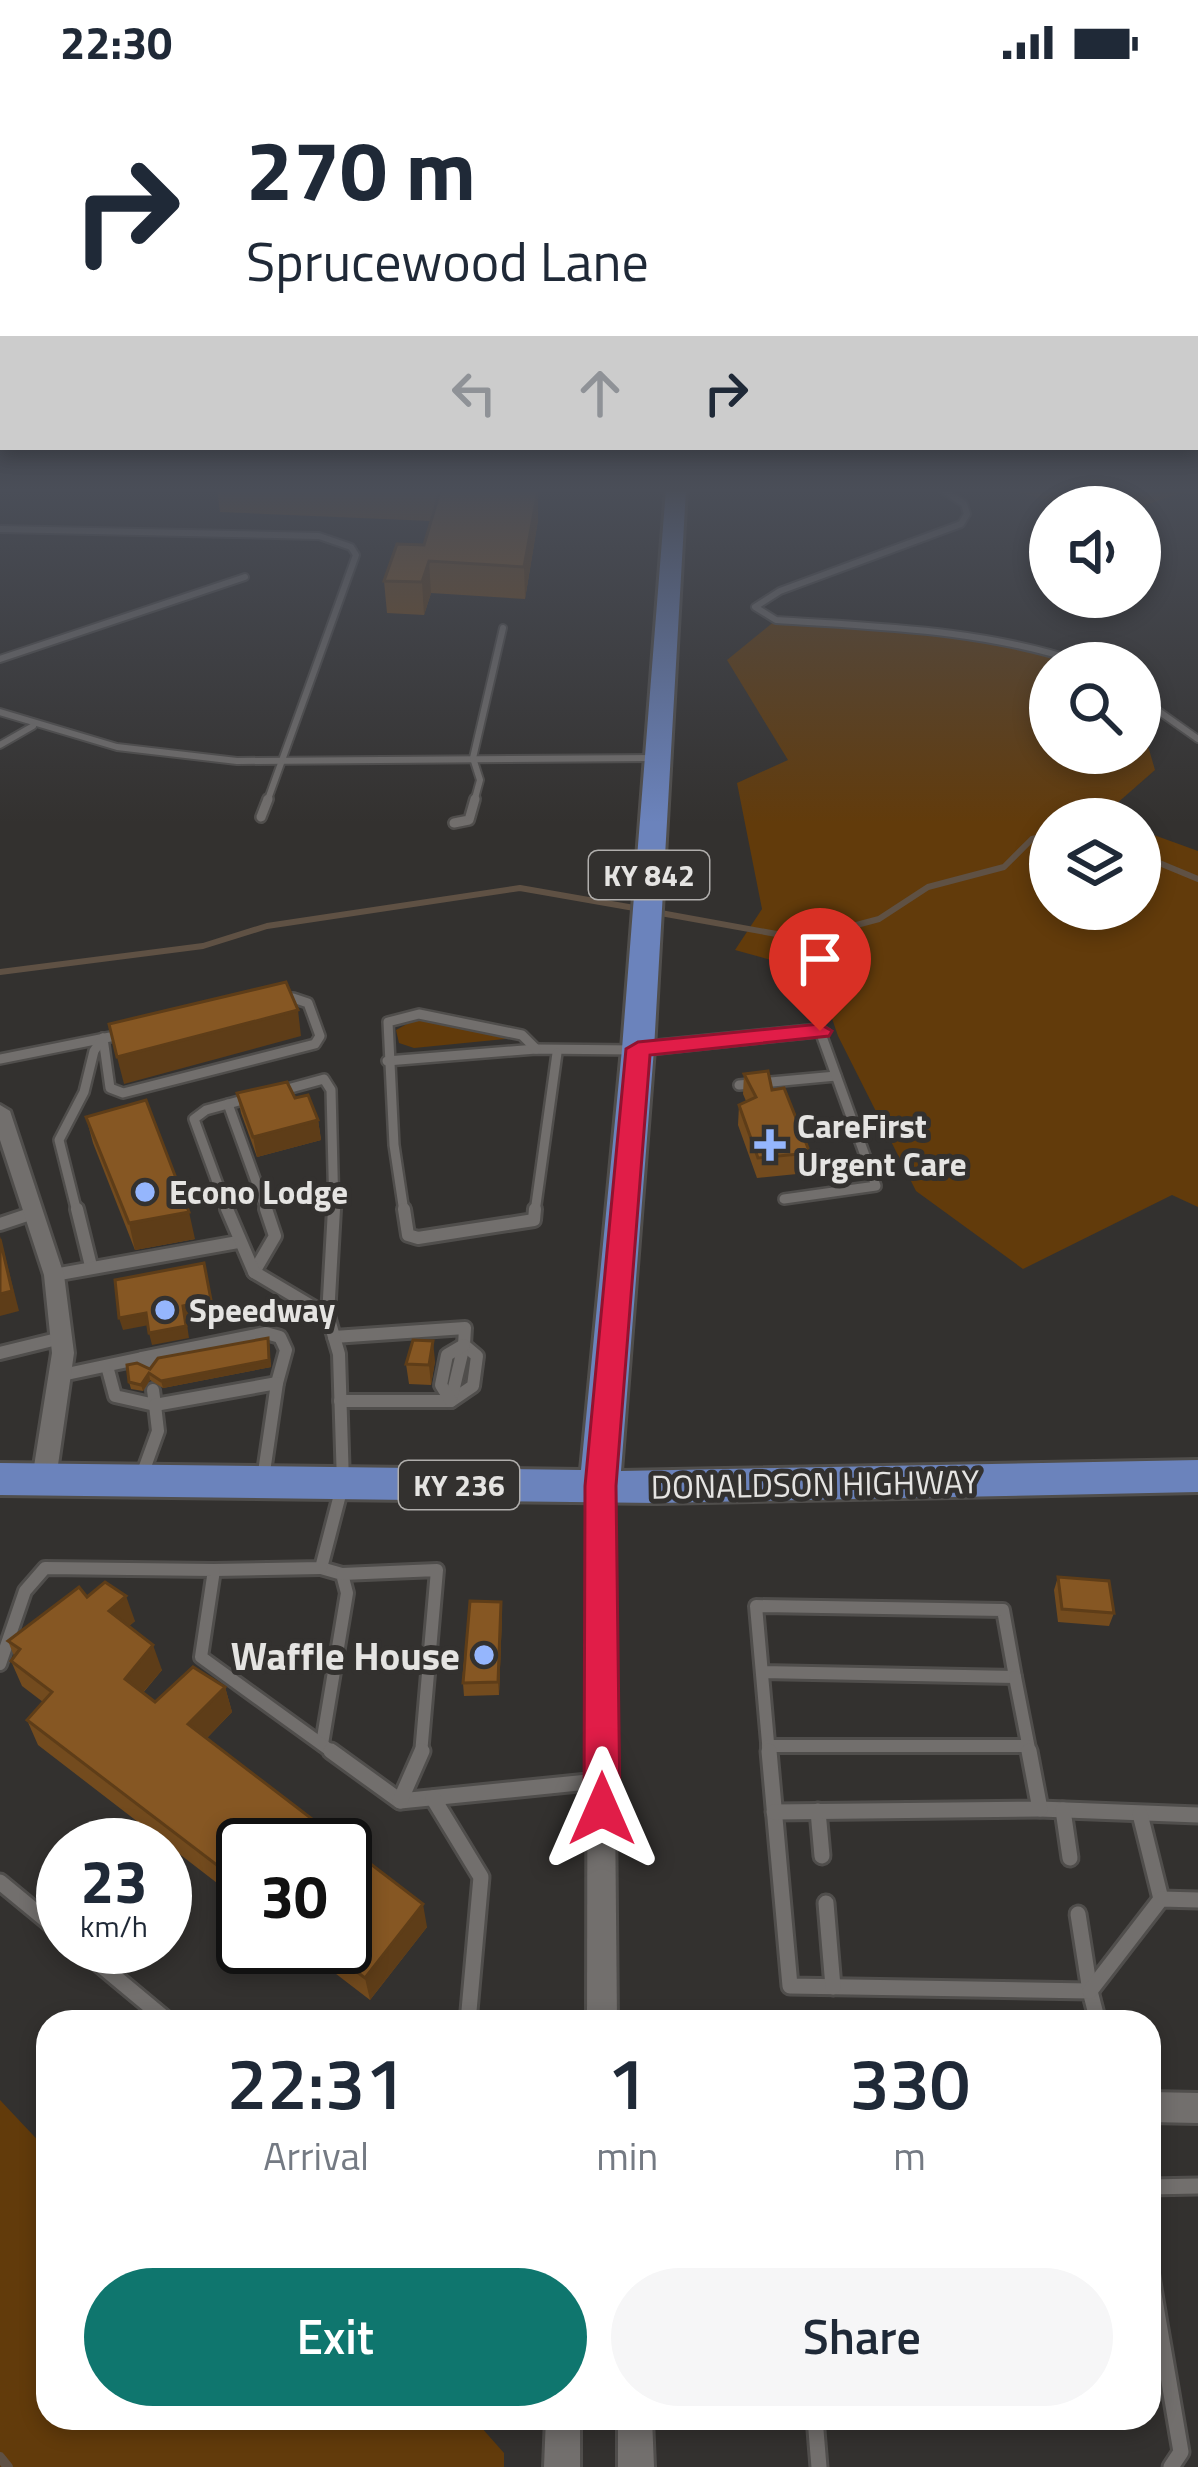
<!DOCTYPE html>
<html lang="en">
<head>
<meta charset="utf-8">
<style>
  :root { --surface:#fff; --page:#f6f6f7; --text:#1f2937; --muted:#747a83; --accent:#0f766e }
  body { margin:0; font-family:"Titillium Web",sans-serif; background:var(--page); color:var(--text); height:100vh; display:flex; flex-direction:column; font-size:45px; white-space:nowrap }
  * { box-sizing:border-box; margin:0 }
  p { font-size:39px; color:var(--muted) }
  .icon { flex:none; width:66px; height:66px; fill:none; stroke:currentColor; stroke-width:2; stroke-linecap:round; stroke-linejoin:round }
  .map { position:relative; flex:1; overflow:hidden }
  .details { position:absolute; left:36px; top:1926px; width:1125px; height:420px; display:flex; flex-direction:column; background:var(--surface); border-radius:36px; box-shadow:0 6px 18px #0003 }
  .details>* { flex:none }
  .hud { position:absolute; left:0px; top:0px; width:1200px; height:366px; box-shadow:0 6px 18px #0003; background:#fff; color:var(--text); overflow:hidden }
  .buttons { position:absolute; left:1029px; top:402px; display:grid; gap:24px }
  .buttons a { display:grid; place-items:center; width:132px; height:132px; border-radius:50%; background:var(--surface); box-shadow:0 6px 18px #0003; font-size:60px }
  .speed { position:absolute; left:36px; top:1734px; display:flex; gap:24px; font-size:60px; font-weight:700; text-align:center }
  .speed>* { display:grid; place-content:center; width:156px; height:156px; border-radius:50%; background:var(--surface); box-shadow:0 6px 18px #0003; line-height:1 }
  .speed small { font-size:30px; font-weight:400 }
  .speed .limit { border:6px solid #111; border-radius:18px; background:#fff; color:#111 }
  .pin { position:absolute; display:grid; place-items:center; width:102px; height:102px; color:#fff; margin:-123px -51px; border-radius:50% 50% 50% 0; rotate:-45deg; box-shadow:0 0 12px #0007 }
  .pin .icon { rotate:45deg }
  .me { position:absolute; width:132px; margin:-66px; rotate:0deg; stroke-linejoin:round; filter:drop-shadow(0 0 9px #0008) }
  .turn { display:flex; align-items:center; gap:42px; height:252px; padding:0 48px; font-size:54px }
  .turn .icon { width:156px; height:156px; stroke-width:2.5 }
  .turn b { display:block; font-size:84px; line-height:102px }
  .lanes { display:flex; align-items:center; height:114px; padding:0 48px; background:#0003; justify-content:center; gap:60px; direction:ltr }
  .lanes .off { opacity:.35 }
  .eta { display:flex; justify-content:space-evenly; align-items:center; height:204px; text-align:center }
  .eta b { font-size:72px; font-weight:600; line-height:84px }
  .action { display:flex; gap:24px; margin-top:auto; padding:24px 48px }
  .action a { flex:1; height:138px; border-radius:72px; background:var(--accent); color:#fff; font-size:48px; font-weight:600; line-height:138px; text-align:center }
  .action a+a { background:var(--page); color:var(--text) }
  .status { display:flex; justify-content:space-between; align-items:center; height:84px; padding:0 60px; background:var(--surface); direction:ltr }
  .status svg { height:33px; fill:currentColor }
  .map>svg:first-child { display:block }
</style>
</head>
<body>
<div class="status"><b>22:30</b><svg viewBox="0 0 49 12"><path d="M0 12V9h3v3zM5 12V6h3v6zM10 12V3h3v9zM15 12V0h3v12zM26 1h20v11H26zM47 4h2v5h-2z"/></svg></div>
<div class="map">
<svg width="1198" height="2383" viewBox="0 0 1198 2383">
  <rect width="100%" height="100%" fill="#33312f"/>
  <g fill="#623b0b">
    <path d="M1004,405H1198V410C1173,406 1159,420 1135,423C1089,428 1047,416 1004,405Z"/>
    <path d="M776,536C880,543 985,542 1083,579H1050V669H1140V634L1155,686L1099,735H1050V825H1140V746L1198,767V1123L1172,1111L1023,1185L916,1107L838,952L812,876H771L735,866L762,825L737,699L788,676L727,576Z"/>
    <polygon points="416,935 424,936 514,954 414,964 399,959 396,946"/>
    <polygon points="0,2016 48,2067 48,2334 473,2334 504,2369 504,2383 0,2383"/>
  </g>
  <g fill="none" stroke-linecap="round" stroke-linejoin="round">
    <g stroke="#5f5144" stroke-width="6">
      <polyline points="1140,771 1198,795"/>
      <polyline points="655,828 804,855 879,835 928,803 1004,783 1032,755 1050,751"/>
      <polyline points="0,888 203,862 267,842 520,804 640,825"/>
    </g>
    <polyline stroke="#5f5144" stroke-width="10" points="0,2373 8,2383"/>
    <defs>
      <g id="lane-far3">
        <path d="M942,405L964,420L967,430L961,440L780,507L755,523L776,536C881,543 982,545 1083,579"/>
        <polyline points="0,445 319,452 351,463 356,471 267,718"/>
        <polyline points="0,575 245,493"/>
        <polyline points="1140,614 1198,655"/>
        <polyline points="0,628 117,663 237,677 656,674"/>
        <polyline points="0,661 33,642"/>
        <polyline points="474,718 480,696 473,674 503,544"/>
      </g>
      <g id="lane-far2">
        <polyline points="261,733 268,715"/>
        <polyline points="454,739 469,736 475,715"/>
        <polyline points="103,954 110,1004 123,1009 315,960 320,952 308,919 293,914 278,917"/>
        <polyline points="0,975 125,950"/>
        <polyline points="387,977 536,965 635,966"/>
        <polyline points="739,1001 836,992"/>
        <polyline points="280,1007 324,995 331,1006 334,1128"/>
        <polyline points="228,1020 267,1128"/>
        <polyline points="784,1115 876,1102 820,947"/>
        <polyline points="77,1128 59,1056 84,1008 94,967 103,954"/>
        <polyline points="228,1128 194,1035 206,1026 250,1014"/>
        <polyline points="404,1128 394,1061 388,938 419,930 522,951 536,965"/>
        <polyline points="535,1128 557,969"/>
      </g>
      <g id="lane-far1">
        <polyline points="77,1125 91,1182"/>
        <polyline points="404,1125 408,1151 418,1154 534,1136 535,1125"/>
        <polyline points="0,1140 33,1129"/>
        <polyline points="254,1188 275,1152 266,1125"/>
        <polyline points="54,1191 238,1158"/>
        <polyline points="328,1232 334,1125"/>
        <polyline points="334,1253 465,1244 464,1261 477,1272 473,1302 451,1317 340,1317"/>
        <polyline points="0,1269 61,1254"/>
        <polyline points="142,1274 266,1249 280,1253 286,1266 277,1299"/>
        <polyline points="107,1282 115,1312 155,1321 153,1306"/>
        <polyline points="62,1291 142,1274 150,1282"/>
        <polyline points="451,1316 464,1261"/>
        <polyline points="451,1317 441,1301 447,1271 464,1261"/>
        <polyline points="142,1391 158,1347 155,1321 277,1299 263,1395"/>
        <polyline points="321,1484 342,1490 347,1509 322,1660"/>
        <polyline points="214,1486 321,1484 343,1399 339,1270 328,1232 254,1188 227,1125"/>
        <polyline points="342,1490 437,1486 421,1670"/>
        <polyline points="0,1580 25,1507 45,1484 214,1486 201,1573 335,1670"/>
        <polyline points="762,1588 1015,1593 1003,1526 756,1522 769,1670"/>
        <polyline points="1015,1593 1030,1670"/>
        <polyline points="768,1662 1028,1662"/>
      </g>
      <g id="lane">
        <polyline points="331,1667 400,1717 598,1697"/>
        <polyline points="769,1667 790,1902 1090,1907 1098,1938"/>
        <polyline points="433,1714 481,1793 468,1938"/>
        <polyline points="400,1717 422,1667"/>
        <polyline points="1040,1725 1198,1731"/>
        <polyline points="1063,1726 1070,1774"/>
        <polyline points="818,1727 822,1772"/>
        <polyline points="774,1728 1040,1725 1029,1667"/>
        <polyline points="1140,1730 1161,1815"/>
        <polyline points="0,1798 63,1850"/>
        <polyline points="826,1819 833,1903"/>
        <polyline points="1078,1830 1090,1907"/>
        <polyline points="79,1863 169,1938"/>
        <polyline points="1090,1907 1161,1815 1198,1816"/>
        <polyline points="1149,2103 1198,2102"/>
        <polyline points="1149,2181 1181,2368 1171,2383"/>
        <polyline points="815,2334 819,2383"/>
      </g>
      <g id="street">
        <polygon points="820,941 829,947 826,951 638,971 629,965 638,959"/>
        <polygon points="0,1021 10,1027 64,1191 74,1269 56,1395 52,1402 44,1404 36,1402 32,1395 52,1269 44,1191 0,1056"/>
        <polygon points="600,1393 608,1395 612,1402 617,1938 587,1938 588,1402 592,1395"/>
        <polygon points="1149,2008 1198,2009 1198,2039 1149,2038"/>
        <polygon points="546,2334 580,2334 580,2383 544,2383"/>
        <polygon points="618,2334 652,2334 654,2383 618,2383"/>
      </g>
      <polygon id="primary" points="666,405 686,405 654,965 621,1387 1198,1376 1198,1408 657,1419 0,1411 0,1379 581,1386 622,965"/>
    </defs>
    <use href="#lane-far3" stroke="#504e4c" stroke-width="10"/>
    <use href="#lane-far2" stroke="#504e4c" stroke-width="14"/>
    <use href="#lane-far1" stroke="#504e4c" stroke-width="18"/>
    <use href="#lane" stroke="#504e4c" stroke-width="21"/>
    <use href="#street" stroke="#504e4c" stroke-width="6"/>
    <use href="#primary" stroke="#504e4c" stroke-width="6"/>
    <use href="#lane-far3" stroke="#726f6d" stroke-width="6"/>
    <use href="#lane-far2" stroke="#726f6d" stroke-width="9"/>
    <use href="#lane-far1" stroke="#726f6d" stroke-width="12"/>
    <use href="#lane" stroke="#726f6d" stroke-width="15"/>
    <use href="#street" fill="#726f6d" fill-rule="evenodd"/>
    <use href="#primary" fill="#6b83bc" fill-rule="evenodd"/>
  </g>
  <g fill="#734b1e">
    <polygon points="217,405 538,406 538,436 525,515 431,509 424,531 387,529 384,497 424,461 431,437 220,428"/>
    <polygon points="744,990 772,1006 810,1069 807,1089 757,1094 738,1041 739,1021 746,1017 743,1010"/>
    <polygon points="237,1009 295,1014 318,1036 321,1056 257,1073 241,1029"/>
    <polygon points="86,1033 195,1155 135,1166 93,1059"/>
    <polygon points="268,1254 271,1283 163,1304 150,1296 143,1307 131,1305 129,1298 150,1285"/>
    <polygon points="435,1277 431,1301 409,1300 406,1280"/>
    <polygon points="1058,1493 1114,1529 1109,1542 1058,1538 1054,1506"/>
    <polygon points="87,1513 135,1537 129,1542 162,1586 143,1609 155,1618 225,1603 232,1628 207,1654 427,1843 370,1916 301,1863 345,1863 243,1761 243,1819 38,1661 27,1636 43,1618 22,1602 11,1577 14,1572 8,1557"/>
    <polygon points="502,1531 499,1611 464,1612 463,1599"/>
  </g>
  <g fill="#5e3d18">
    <polygon points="538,406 538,436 525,515 524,483"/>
    <polygon points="429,477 431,509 424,531 422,498"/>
    <polygon points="298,926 301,952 124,1000 117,973"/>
    <polygon points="318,1036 321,1056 257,1073 253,1053"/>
    <polygon points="189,1128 195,1155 135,1166 129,1139"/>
    <polygon points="0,1152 19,1227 0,1232"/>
    <polygon points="204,1179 213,1228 186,1234 189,1254 152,1261 149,1249"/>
    <polygon points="146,1229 149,1241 123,1246 119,1234"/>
    <polygon points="268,1254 271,1283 163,1304 161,1297"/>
    <polygon points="433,1257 435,1277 431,1301 429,1281"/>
    <polygon points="149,1289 150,1296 143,1307 141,1301"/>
    <polygon points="126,1512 135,1537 118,1552 109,1527"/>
    <polygon points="501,1518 502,1531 499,1611 498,1598"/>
    <polygon points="153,1561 162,1586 133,1620 125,1595"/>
    <polygon points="225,1603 232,1628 196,1665 188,1640"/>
    <polygon points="423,1820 427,1843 370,1916 365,1894"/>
  </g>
  <g fill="#865723" stroke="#5e3d18" stroke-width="3">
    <polygon points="402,405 538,406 524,483 429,477 422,498 384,497 397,460 424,461 440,407"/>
    <polygon points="286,898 298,926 117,973 109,940"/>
    <polygon points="768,987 772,1006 784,1004 810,1069 758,1074 739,1021 756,1013 744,990"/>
    <polygon points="287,998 295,1014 308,1011 318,1036 253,1053 237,1009"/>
    <polygon points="146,1016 189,1128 129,1139 86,1033"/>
    <polygon points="0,1155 12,1207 0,1210"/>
    <polygon points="204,1179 211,1216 183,1222 186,1242 149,1249 146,1229 119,1234 115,1196"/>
    <polygon points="268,1254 269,1276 161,1297 149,1289 141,1301 129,1298 127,1281 137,1279 150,1285 158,1274"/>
    <polygon points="413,1256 433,1257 429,1281 406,1280"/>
    <polygon points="1058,1493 1109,1497 1114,1529 1062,1525"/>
    <polygon points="105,1498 126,1512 109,1527 153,1561 125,1595 155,1618 193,1583 225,1603 188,1640 423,1820 365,1894 324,1863 345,1863 345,1761 243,1761 243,1801 27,1636 52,1608 11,1577 20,1565 8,1557 79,1503 87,1513"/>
    <polygon points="470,1517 501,1518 498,1598 463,1599"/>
  </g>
  <linearGradient id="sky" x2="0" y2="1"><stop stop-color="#1c1b1a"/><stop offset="0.55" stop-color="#4a4e58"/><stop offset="1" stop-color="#4a4e58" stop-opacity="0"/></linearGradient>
  <rect width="1198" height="739" fill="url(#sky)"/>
  <polygon fill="#e11d48" stroke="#92132f" stroke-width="3" points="820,940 832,947 829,952 650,971 616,1402 620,1725 614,1737 602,1741 589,1737 584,1725 585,1402 626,965 638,958"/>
  <g fill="#95b6fd" stroke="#33312f" stroke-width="4.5">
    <path d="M764 1043h12v12h12v12h-12v12h-12v-12h-12v-12h12z"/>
    <circle cx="145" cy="1108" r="12"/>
    <circle cx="165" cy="1226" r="12"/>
    <circle cx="484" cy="1571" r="12"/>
  </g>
  <g text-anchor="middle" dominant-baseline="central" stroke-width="10" stroke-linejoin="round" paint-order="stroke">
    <g fill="#33312f" stroke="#b0aeac" stroke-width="3">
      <rect x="589" y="767" width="120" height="48" rx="9"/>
      <rect x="399" y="1377" width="120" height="48" rx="9"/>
    </g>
    <g font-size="30" font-weight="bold" fill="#e5e4e2">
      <text x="649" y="791">KY 842</text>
      <text x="459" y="1401">KY 236</text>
    </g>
    <g font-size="33" font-weight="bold" fill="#e5e4e2" stroke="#33312f" text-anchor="start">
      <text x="797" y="1042">CareFirst<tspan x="797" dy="38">Urgent Care</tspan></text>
      <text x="169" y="1108">Econo Lodge</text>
      <text x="189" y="1226">Speedway</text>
    </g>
    <g font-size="33" fill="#e5e4e2" stroke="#33312f">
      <text transform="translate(815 1400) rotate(-1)">DONALDSON HIGHWAY</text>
    </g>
    <g font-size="39" font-weight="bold" fill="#e5e4e2" stroke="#33312f" text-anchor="end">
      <text x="460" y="1571">Waffle House</text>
    </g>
  </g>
</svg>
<div class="buttons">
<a><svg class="icon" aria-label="sound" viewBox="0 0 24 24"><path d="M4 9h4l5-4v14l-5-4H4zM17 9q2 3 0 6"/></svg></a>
<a><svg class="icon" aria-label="search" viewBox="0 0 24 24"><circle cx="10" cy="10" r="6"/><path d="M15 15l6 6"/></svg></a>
<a><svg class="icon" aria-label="layers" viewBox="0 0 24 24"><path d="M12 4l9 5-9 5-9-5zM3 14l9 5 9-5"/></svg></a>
</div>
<div class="speed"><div>23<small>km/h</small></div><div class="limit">30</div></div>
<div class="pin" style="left:820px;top:947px;background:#d93025"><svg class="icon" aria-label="arrive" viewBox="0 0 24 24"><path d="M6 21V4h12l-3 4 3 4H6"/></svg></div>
<svg class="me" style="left:602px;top:1725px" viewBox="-20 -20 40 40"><path d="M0-17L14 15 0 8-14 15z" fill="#e11d48" stroke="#fff" stroke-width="4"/></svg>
<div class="hud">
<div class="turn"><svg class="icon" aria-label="right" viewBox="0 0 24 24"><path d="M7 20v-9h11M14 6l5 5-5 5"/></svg><div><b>270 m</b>Sprucewood Lane</div></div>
<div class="lanes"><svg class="icon off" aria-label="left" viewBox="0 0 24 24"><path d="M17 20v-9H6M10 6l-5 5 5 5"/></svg><svg class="icon off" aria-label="ahead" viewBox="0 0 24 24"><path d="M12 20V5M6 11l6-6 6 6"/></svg><svg class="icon" aria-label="right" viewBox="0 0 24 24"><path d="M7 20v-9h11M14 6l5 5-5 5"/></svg></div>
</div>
<section class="details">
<div class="eta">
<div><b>22:31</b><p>Arrival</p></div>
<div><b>1</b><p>min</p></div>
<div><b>330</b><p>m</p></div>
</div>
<div class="action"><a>Exit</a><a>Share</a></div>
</section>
</div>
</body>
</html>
